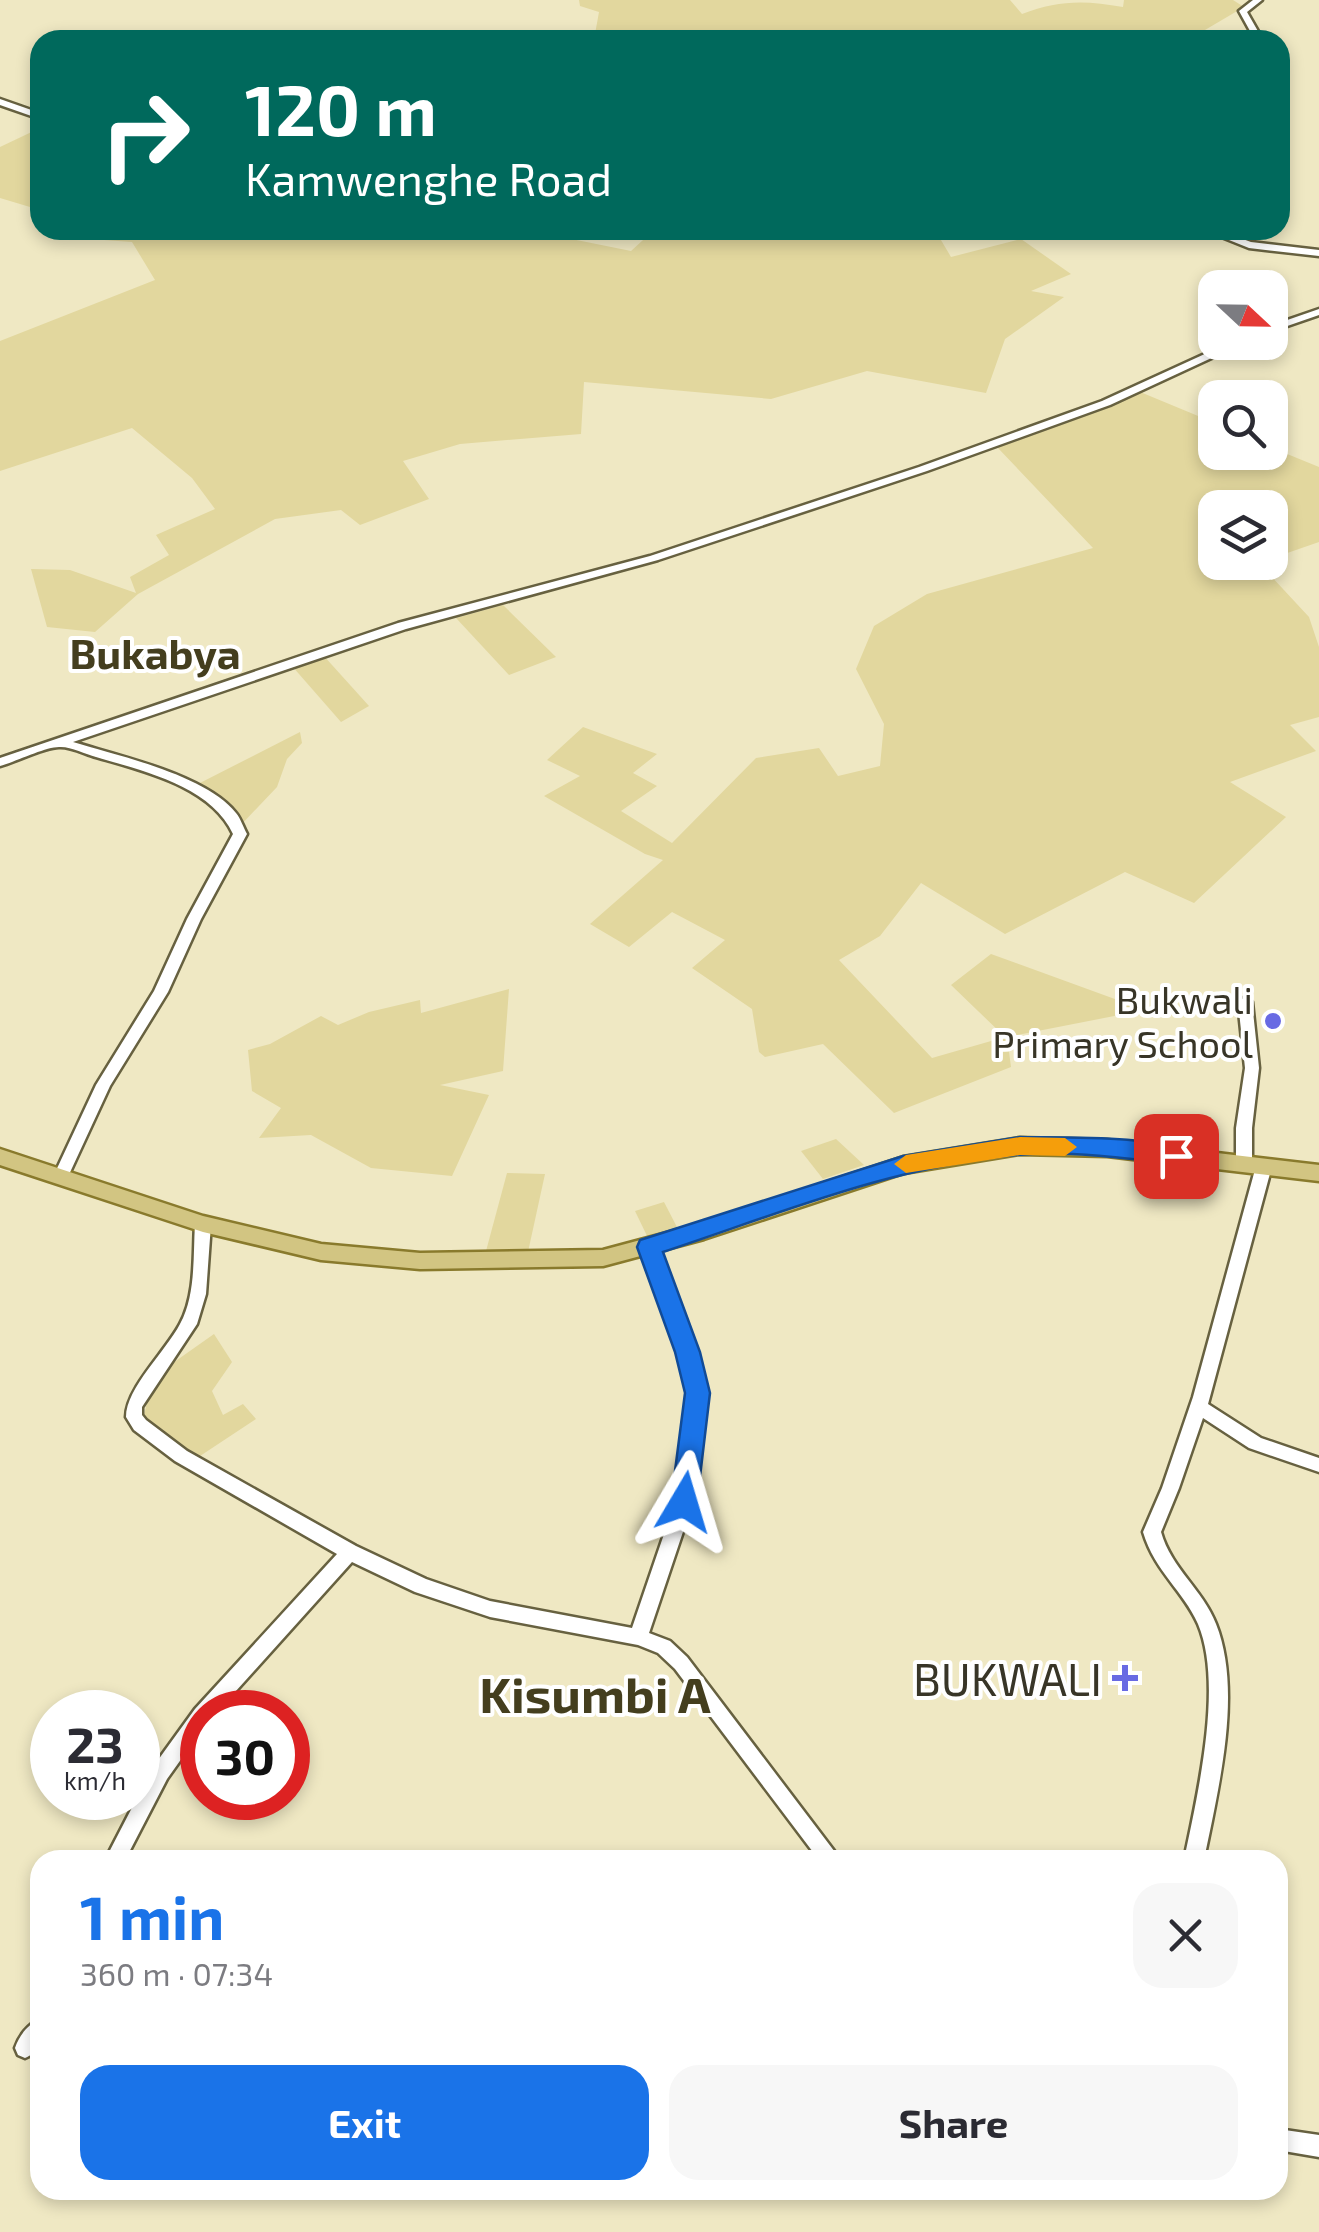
<!DOCTYPE html>
<html lang="en">
<head>
<meta charset="utf-8">
<style>
  :root { --surface:#fff; --page:#f7f7f7; --text:#2b2b33; --muted:#7c7c81; --accent:#1a73e8 }
  body { margin:0; font-family:"Exo 2",sans-serif; background:var(--page); color:var(--text); height:100vh; display:flex; flex-direction:column; font-size:38px; white-space:nowrap }
  * { box-sizing:border-box; margin:0 }
  p { font-size:32px; color:var(--muted) }
  .icon { flex:none; width:55px; height:55px; fill:none; stroke:currentColor; stroke-width:2; stroke-linecap:round; stroke-linejoin:round }
  .map { position:relative; flex:1; overflow:hidden }
  .drawer { position:absolute; left:30px; top:1850px; width:1258px; height:350px; display:flex; flex-direction:column; background:var(--surface); border-radius:30px; box-shadow:0 5px 15px #0003 }
  .drawer>* { flex:none }
  .hud { position:absolute; left:30px; top:30px; width:1260px; height:210px; border-radius:30px; box-shadow:0 5px 15px #0003; background:#00695c; color:#fff; overflow:hidden }
  .needle { width:65px; rotate:112deg }
  .tools { position:absolute; left:1198px; top:270px; display:grid; gap:20px }
  .tools a { display:grid; place-items:center; width:90px; height:90px; border-radius:20px; background:var(--surface); box-shadow:0 5px 15px #0003; font-size:50px }
  .speed { position:absolute; left:30px; top:1690px; display:flex; gap:20px; font-size:50px; font-weight:700; text-align:center }
  .speed>* { display:grid; place-content:center; width:130px; height:130px; border-radius:50%; background:var(--surface); box-shadow:0 5px 15px #0003; line-height:1 }
  .speed small { font-size:25px; font-weight:400 }
  .speed .limit { border:15px solid #d22; background:#fff; color:#111 }
  .pin { position:absolute; display:grid; place-items:center; width:85px; height:85px; color:#fff; margin:-42px; border-radius:20px; box-shadow:0 5px 15px #0006 }
  .me { position:absolute; width:110px; margin:-55px; rotate:7deg; stroke-linejoin:round; filter:drop-shadow(0 0 8px #0008) }
  .turn { display:flex; align-items:center; gap:35px; height:210px; padding:0 50px; font-size:45px }
  .turn .icon { width:130px; height:130px; stroke-width:2.5 }
  .turn b { display:block; font-size:70px; line-height:85px }
  .round { display:grid; place-items:center; flex:none; width:105px; height:105px; border-radius:30px; background:var(--page) }
  .head { display:flex; align-items:center; justify-content:space-between; height:170px; padding:0 50px }
  h1 { font-size:60px; font-weight:700; line-height:75px; color:var(--accent) }
  .button { display:flex; gap:20px; margin-top:auto; padding:20px 50px }
  .button a { flex:1; height:115px; border-radius:30px; background:var(--accent); color:#fff; font-size:40px; font-weight:700; line-height:115px; text-align:center }
  .button a+a { background:var(--page); color:var(--text) }
  .map>svg:first-child { display:block }
</style>
</head>
<body>
<div class="map">
<svg width="1319" height="2232" viewBox="0 0 1319 2232">
  <rect width="100%" height="100%" fill="#efe8c3"/>
  <g fill="#e2d79e">
    <path d="M579,0H1010L1022,14C1058,0 1085,0 1123,7L1124,0H1233L1244,7L1188,40H589L595,34L599,12L580,6Z"/>
    <polygon points="40,128 40,210 0,198 0,147"/>
    <polygon points="79,230 527,230 631,251 654,230 935,230 951,257 1021,239 1071,274 1031,291 1064,297 1005,339 986,393 867,371 771,399 584,382 581,434 460,444 403,461 429,499 360,525 341,510 275,519 138,594 95,632 47,627 31,569 70,570 136,593 130,577 169,555 156,535 215,509 192,478 132,428 0,471 0,341 155,280 132,242 63,237"/>
    <polygon points="1133,389 1215,423 1215,452 1270,452 1270,447 1319,467 1319,542 1270,559 1270,508 1215,508 1215,562 1259,563 1309,617 1319,647 1319,717 1290,725 1316,751 1230,782 1286,817 1194,903 1125,872 1005,934 921,883 880,936 839,960 932,1058 1005,1037 951,985 991,954 1145,1010 1007,1037 1011,1067 894,1113 823,1044 765,1057 759,1052 752,1009 692,968 725,940 672,912 629,947 590,924 663,860 645,854 544,796 580,776 547,760 583,727 657,754 633,773 657,786 621,811 672,843 756,758 819,748 838,776 880,766 884,724 856,669 874,626 927,594 1093,548 997,447 1041,432"/>
    <polygon points="503,605 556,657 509,675 456,618"/>
    <polygon points="323,655 369,706 341,722 292,666"/>
    <path d="M300,732L302,743L287,759L277,787L239,827C233,805 217,794 198,784Z"/>
    <polygon points="509,989 503,1071 440,1085 489,1095 452,1176 371,1168 311,1135 259,1138 281,1108 252,1091 248,1050 270,1044 321,1016 338,1025 369,1012 420,1000 421,1013"/>
    <polygon points="836,1139 864,1165 823,1179 801,1151"/>
    <polygon points="507,1173 545,1174 528,1252 486,1251"/>
    <polygon points="664,1202 679,1231 649,1240 635,1211"/>
    <polygon points="214,1334 232,1362 212,1391 223,1415 243,1404 256,1419 197,1458 141,1428 153,1377"/>
  </g>
  <g fill="none" stroke-linecap="round" stroke-linejoin="round">
    <defs>
      <g id="minor">
        <polygon points="1253,0 1262,0 1247,12 1263,40 1255,40 1239,11"/>
        <polygon points="0,99 40,113 40,119 0,105"/>
        <polygon points="1204,230 1218,230 1251,242 1319,250 1319,256 1249,248"/>
        <polygon points="1319,309 1319,315 1270,332 1270,326"/>
        <path d="M1231,342H1246L1110,405L927,471L658,560L406,629L73,742C119,756 206,775 236,813C241,819 243,827 247,834L201,919L168,992L110,1086L66,1181H56L53,1177L96,1085L154,991L187,919L233,834C211,786 143,771 96,757C85,754 70,746 59,747C45,747 15,762 0,766V758L398,623L650,556L919,467L1102,401Z"/>
        <polygon points="1245,997 1252,1002 1259,1068 1252,1128 1252,1163 1249,1167 1239,1167 1236,1163 1236,1128 1245,1068 1238,1002"/>
        <path d="M1264,1160L1269,1162L1272,1166L1208,1404L1261,1438L1319,1458V1472L1249,1448L1203,1418L1179,1488L1161,1532C1171,1568 1203,1590 1216,1624C1243,1692 1218,1790 1204,1860H1184C1197,1797 1224,1685 1198,1624C1183,1590 1155,1572 1143,1532L1162,1488L1193,1397L1256,1166L1259,1162Z"/>
        <path d="M203,1218L209,1220L211,1224L206,1294L197,1324L142,1407V1415L146,1420L187,1451L356,1546L426,1579L490,1601L632,1628L675,1502L690,1393L680,1352L641,1247L643,1243H655L696,1352L706,1393L693,1502L649,1633L670,1641L687,1657L841,1860H819L675,1669L658,1653L638,1645L490,1617L415,1592L352,1562L217,1712H202V1730L167,1779L125,1860H105L153,1767L195,1709L337,1554L175,1461L134,1430L126,1417C126,1388 166,1351 180,1324C196,1295 193,1256 195,1224L197,1220Z"/>
        <path d="M40,2019C40,2036 43,2051 25,2058L18,2055L15,2048C19,2036 28,2024 40,2019Z"/>
        <polygon points="1278,2129 1319,2135 1319,2157 1278,2150"/>
      </g>
      <polygon id="major" points="1019,1138 1107,1140 1319,1165 1319,1181 1107,1156 1019,1154 904,1173 704,1239 603,1266 420,1269 321,1260 203,1232 0,1165 0,1149 203,1216 321,1244 420,1253 603,1250 704,1223 903,1157"/>
    </defs>
    <use href="#minor" stroke="#676140" stroke-width="5"/>
    <use href="#major" stroke="#897a2c" stroke-width="5"/>
    <use href="#minor" fill="#fff" fill-rule="evenodd"/>
    <use href="#major" fill="#d2c582" fill-rule="evenodd"/>
  </g>
  <path fill="#1a73e8" stroke="#114b97" stroke-width="2.5" d="M1020,1137C1049,1138 1173,1134 1187,1156L1176,1164C1123,1158 1068,1150 1016,1155C894,1166 778,1214 663,1252L700,1352L710,1393L697,1502L693,1510L684,1514L675,1510L671,1502L685,1393L675,1352L637,1247L640,1240L903,1156Z"/>
  <polygon fill="#f59e0b" points="1020,1137 1065,1138 1077,1147 1065,1156 1020,1155 906,1173 894,1164 906,1155"/>
  <g fill="#686ae3" stroke="#fff" stroke-width="4">
    <circle cx="1273" cy="1021" r="10"/>
    <path d="M1120 1663h10v10h10v10h-10v10h-10v-10h-10v-10h10z"/>
  </g>
  <g text-anchor="middle" dominant-baseline="central" stroke-width="8" stroke-linejoin="round" paint-order="stroke">
    <g font-size="38" fill="#383527" stroke="#fff" text-anchor="end">
      <text x="1253" y="999">Bukwali<tspan x="1253" dy="44">Primary School</tspan></text>
    </g>
    <g font-size="42" font-weight="bold" fill="#443e1e" stroke="#fff">
      <text x="155" y="652">Bukabya</text>
    </g>
    <g font-size="45" fill="#383527" stroke="#fff" text-anchor="end">
      <text x="1102" y="1678">BUKWALI</text>
    </g>
    <g font-size="50" font-weight="bold" fill="#443e1e" stroke="#fff">
      <text x="595" y="1693">Kisumbi A</text>
    </g>
  </g>
</svg>
<div class="tools">
<a><svg class="needle" viewBox="-14 -14 28 28"><path d="M0-13l5 13h-10z" fill="#e53935"/><path d="M0 13l5-13h-10z" fill="#7c7c81"/></svg></a>
<a><svg class="icon" aria-label="search" viewBox="0 0 24 24"><circle cx="10" cy="10" r="6"/><path d="M15 15l6 6"/></svg></a>
<a><svg class="icon" aria-label="layers" viewBox="0 0 24 24"><path d="M12 4l9 5-9 5-9-5zM3 14l9 5 9-5"/></svg></a>
</div>
<div class="speed"><div>23<small>km/h</small></div><div class="limit">30</div></div>
<div class="pin" style="left:1176px;top:1156px;background:#d93025"><svg class="icon" aria-label="arrive" viewBox="0 0 24 24"><path d="M6 21V4h12l-3 4 3 4H6"/></svg></div>
<svg class="me" style="left:684px;top:1502px" viewBox="-20 -20 40 40"><path d="M0-17L14 15 0 8-14 15z" fill="#1a73e8" stroke="#fff" stroke-width="4"/></svg>
<div class="hud">
<div class="turn"><svg class="icon" aria-label="right" viewBox="0 0 24 24"><path d="M7 20v-9h11M14 6l5 5-5 5"/></svg><div><b>120 m</b>Kamwenghe Road</div></div>
</div>
<section class="drawer">
<div class="head"><div><h1>1 min</h1><p>360 m · 07:34</p></div><a class="round"><svg class="icon" aria-label="close" viewBox="0 0 24 24"><path d="M6 6l12 12M18 6L6 18"/></svg></a></div>
<div class="button"><a>Exit</a><a>Share</a></div>
</section>
</div>
</body>
</html>
